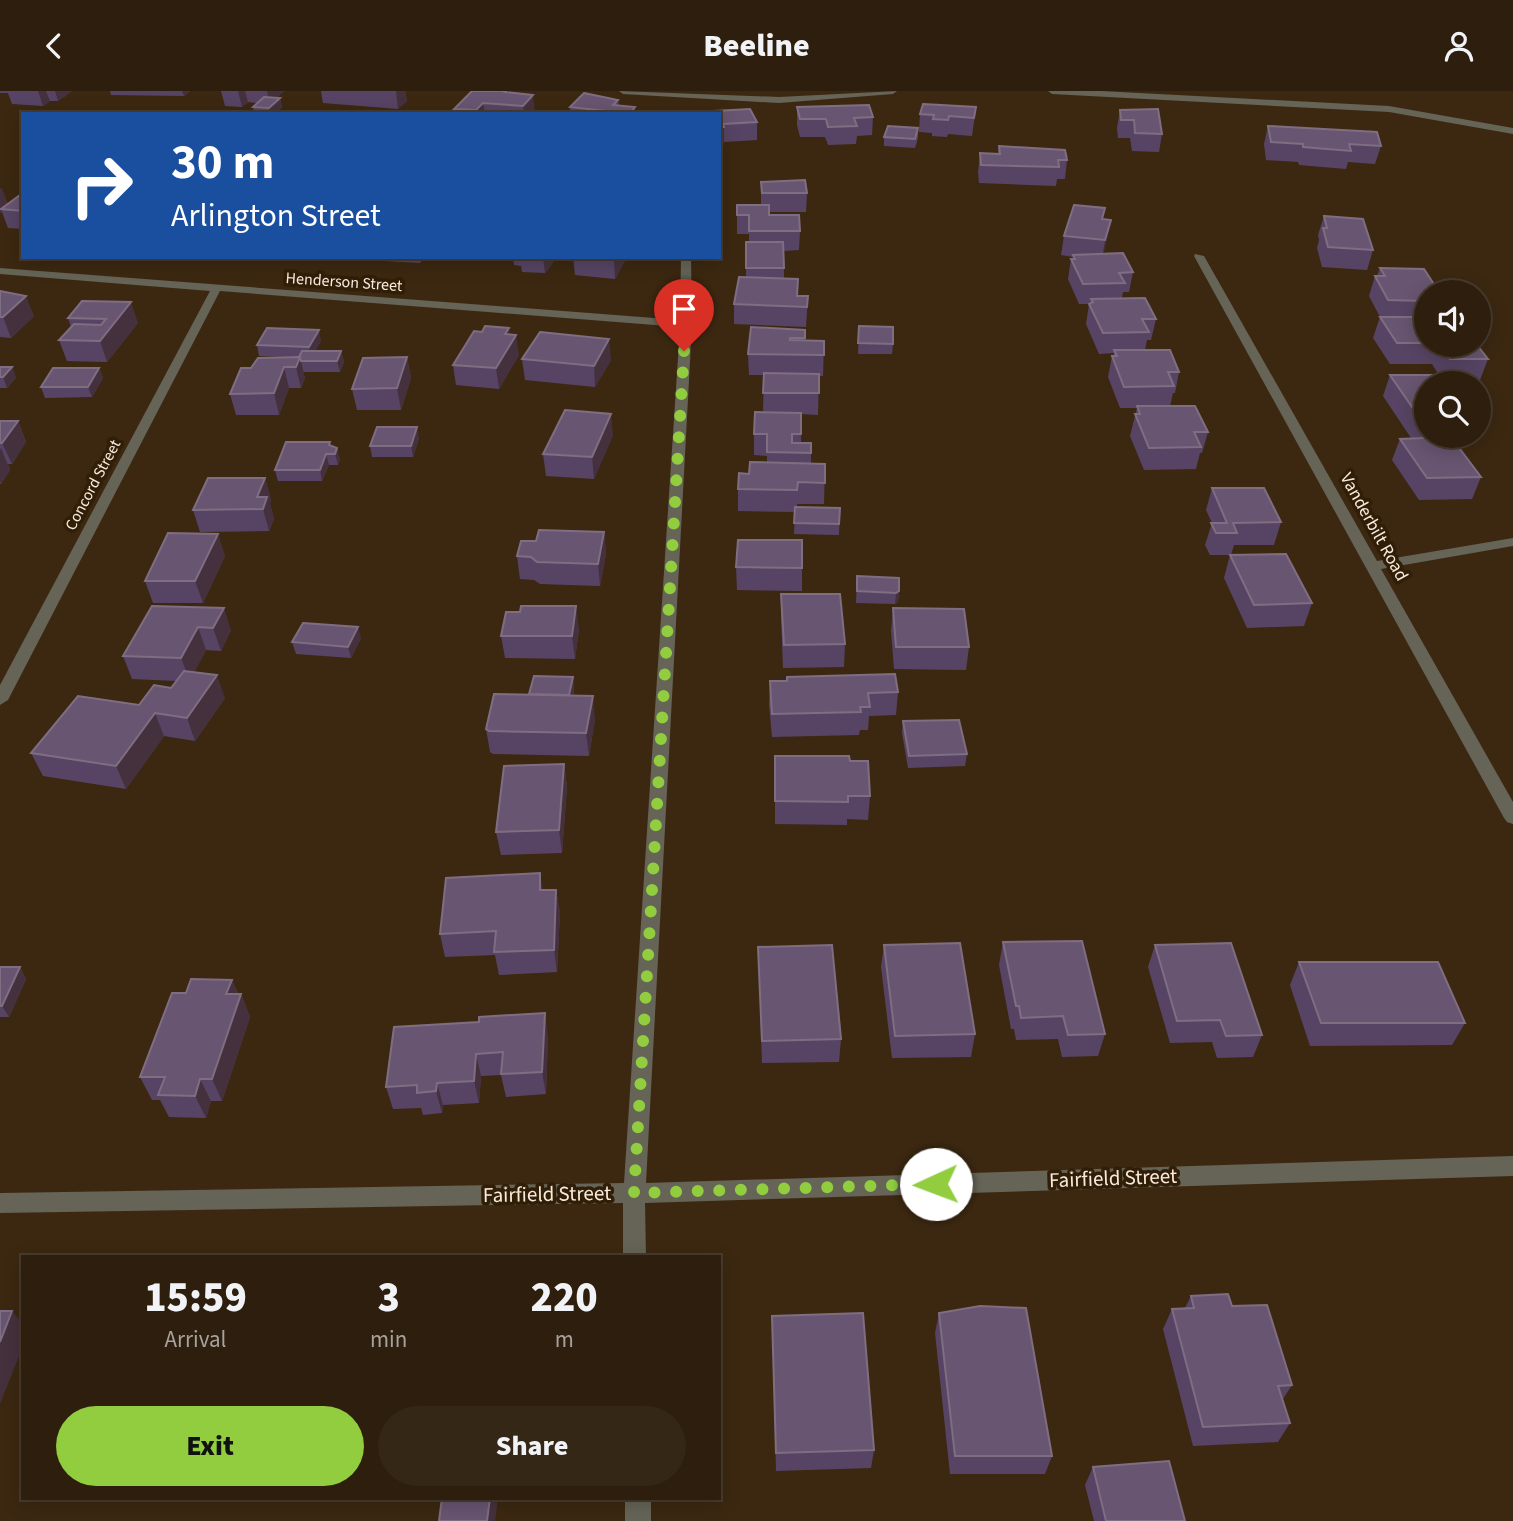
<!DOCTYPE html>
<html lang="en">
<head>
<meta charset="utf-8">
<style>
  :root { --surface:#2d1e0d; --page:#352716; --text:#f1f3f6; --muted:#a7a29d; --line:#483c2e; --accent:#91cd3f }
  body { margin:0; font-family:"Source Sans 3",sans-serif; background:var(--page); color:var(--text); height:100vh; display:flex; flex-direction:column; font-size:26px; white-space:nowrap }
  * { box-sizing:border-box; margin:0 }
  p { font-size:23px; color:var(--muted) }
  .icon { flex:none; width:38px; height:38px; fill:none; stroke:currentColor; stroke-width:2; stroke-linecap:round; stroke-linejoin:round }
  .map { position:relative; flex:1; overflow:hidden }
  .drawer { position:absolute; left:21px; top:1164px; width:700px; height:245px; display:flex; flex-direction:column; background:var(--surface); border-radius:0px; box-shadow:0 4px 18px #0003,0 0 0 2px var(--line) }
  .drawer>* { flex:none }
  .banner { position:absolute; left:21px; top:21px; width:700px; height:147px; border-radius:0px; box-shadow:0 4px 18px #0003,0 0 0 2px var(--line); background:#1a4fa0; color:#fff; overflow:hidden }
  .fabs { position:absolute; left:1414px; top:189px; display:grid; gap:14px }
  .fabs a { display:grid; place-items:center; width:77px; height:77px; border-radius:50%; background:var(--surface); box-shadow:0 4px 18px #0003,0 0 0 2px var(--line); font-size:35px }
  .pin { position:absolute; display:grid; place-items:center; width:60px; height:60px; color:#fff; margin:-72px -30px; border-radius:50% 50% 50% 0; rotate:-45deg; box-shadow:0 0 7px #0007 }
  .pin .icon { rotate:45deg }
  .me { position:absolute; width:77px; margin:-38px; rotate:268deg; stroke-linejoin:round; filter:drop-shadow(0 0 5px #0008) }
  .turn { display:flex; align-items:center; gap:24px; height:147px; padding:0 35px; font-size:32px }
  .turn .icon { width:91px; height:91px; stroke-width:2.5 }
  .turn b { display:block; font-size:49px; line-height:60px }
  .eta { display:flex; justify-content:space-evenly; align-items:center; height:119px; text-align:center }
  .eta b { font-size:42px; font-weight:800; line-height:49px }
  .cta { display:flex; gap:14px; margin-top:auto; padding:14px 35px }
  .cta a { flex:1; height:80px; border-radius:42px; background:var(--accent); color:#111; font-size:28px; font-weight:800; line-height:80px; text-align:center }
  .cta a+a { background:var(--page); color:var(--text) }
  header { display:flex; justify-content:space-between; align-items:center; height:91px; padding:0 35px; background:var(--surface); font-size:32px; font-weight:800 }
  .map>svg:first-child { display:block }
</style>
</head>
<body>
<header><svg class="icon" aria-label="back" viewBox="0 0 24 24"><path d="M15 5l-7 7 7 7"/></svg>Beeline<svg class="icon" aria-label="person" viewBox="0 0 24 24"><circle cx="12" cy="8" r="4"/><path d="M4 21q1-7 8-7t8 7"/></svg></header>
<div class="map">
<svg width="1513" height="1430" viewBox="0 0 1513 1430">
  <rect width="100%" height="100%" fill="#3c2811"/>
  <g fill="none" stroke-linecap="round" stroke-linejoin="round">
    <g fill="#656457" fill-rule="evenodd">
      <polygon points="619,0 779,6 897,0 893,3 779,12 623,3"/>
      <polygon points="1048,0 1101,0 1389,15 1513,37 1513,43 1389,21 1052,3"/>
      <polygon points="1195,163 1204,165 1377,470 1513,447 1513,455 1381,478 1513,711 1513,733 1507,731 1504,727 1194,165"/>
      <polygon points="681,166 691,166 692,233 646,1092 1513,1065 1513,1085 645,1112 646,1166 623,1166 623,1112 0,1122 0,1102 624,1092 680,236 220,200 8,609 0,614 0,594 210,200 0,183 0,177 680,229"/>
      <rect x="625" y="1407" width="26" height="23"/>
    </g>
  </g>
  <g fill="#574464">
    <polygon points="0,0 72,0 58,10 50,10 43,15 12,13 8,2 0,2"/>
    <polygon points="110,0 190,0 184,5 111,4"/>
    <polygon points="221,0 284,0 276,7 280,7 282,16 275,23 254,23 253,16 257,12 248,11 242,16 225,15"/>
    <polygon points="321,0 405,0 407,10 398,18 323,12"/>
    <polygon points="509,2 535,21 533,23 455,23 454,18"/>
    <polygon points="618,9 619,15 636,23 570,23 570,16"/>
    <polygon points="797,16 873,26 872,44 857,45 856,53 828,54 825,46 800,46 797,34"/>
    <polygon points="976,16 972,45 948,43 947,46 932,45 932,42 919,41 920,23"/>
    <polygon points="1120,19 1162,43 1159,61 1132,60 1130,47 1118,47 1117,37"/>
    <polygon points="719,23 757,31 757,49 724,51 724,54"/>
    <polygon points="1268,35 1381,55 1375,73 1348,71 1346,78 1299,74 1298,71 1266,69 1264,53"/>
    <polygon points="918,37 918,47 915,57 884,55 884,46"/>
    <polygon points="999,55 1067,69 1065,88 1057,88 1056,95 979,92 978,81 980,62 998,63"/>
    <polygon points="761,91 807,102 806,121 769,121 769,124 800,140 799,159 784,160 784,188 798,188 798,205 808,205 806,236 734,233 734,213 746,187 746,151 749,151 749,143 737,143 737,114 761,114"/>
    <polygon points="0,97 8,113 23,104 23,138 8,137 2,121 0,122"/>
    <polygon points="1105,117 1103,128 1111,129 1103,163 1133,181 1129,201 1123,201 1122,207 1156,228 1151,249 1147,249 1145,259 1179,281 1175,302 1173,302 1170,315 1208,341 1202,362 1200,362 1196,378 1144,379 1130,345 1137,317 1120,317 1108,286 1112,265 1113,265 1114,262 1099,263 1086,233 1089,213 1079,213 1068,188 1071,168 1072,168 1073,166 1061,164 1064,145"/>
    <polygon points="1324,125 1373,159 1367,179 1322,176 1317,157 1319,149 1318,144"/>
    <polygon points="383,166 424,166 420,172 384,170"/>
    <polygon points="460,166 491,166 489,169"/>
    <polygon points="513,166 557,166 545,182 522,181 521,175 514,174"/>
    <polygon points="573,166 627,166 615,188 575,184"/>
    <polygon points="1380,177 1426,201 1426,230 1423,230 1426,234 1426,254 1477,254 1488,268 1480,289 1445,289 1426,292 1426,345 1459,345 1457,350 1454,350 1481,386 1472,408 1419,409 1392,369 1400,348 1411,347 1383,305 1390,284 1439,284 1432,273 1390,273 1373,247 1380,226 1369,205 1375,185 1377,185"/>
    <polygon points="0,200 34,225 11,247 0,246"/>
    <polygon points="82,210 138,232 107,271 67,270 59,249 71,236 68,227"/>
    <polygon points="859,235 893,253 892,263 858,263"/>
    <polygon points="805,239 805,250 824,250 823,285 819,285 818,324 801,323 801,352 811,352 811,373 825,373 824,413 797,413 797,416 840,417 839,444 794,443 795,421 738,420 738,398 749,383 767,372 767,365 754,364 754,343 763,321 764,284 749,284 748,263"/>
    <polygon points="510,243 519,264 499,298 456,294 453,274"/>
    <polygon points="321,250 315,260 341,260 344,271 340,281 303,281 305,287 301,297 289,297 279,324 236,324 230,303 251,277 291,266 259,265 257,254"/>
    <polygon points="407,266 411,287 401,319 357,319 352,298"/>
    <polygon points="522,268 611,269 595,296 525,289"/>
    <polygon points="0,276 12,276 16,287 7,297 0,297"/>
    <polygon points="99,277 103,287 92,306 45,307 41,296"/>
    <polygon points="0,330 18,330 26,351 12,373 8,373 10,379 1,393 0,393"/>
    <polygon points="613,344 594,388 546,385 543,363"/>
    <polygon points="419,347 413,366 372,366 370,355"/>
    <polygon points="331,355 340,368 338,374 329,374 322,390 278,390 275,379"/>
    <polygon points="265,387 271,409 270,413 274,428 269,440 200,441 193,419"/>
    <polygon points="1212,397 1281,431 1274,454 1234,454 1231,464 1210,464 1205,454 1212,432 1206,419"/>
    <polygon points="604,441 606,463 600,495 540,493 534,489 520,488 517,465 536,450"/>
    <polygon points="1230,464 1312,512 1304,535 1247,537 1224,487"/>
    <polygon points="225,465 203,512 153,512 145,490"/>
    <polygon points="736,476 802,477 802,500 737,499"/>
    <polygon points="857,485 899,500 898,511 895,513 856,512"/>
    <polygon points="781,503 845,553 844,576 783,577 781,526"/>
    <polygon points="152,515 231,539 221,560 206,559 194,581 225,607 195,650 164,645 126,698 43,685 31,662 139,614 171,597 177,590 132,588 123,565"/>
    <polygon points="893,517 969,556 966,579 894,578 891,540"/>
    <polygon points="579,538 575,568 505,567 501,545"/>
    <polygon points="361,547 351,567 296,563 292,551"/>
    <polygon points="573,586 574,598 573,605 595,628 589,665 493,663 490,661 486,638 530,604"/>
    <polygon points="770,590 898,601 896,624 869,625 868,639 860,639 859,644 772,646 769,613"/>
    <polygon points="903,630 967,663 965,675 908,677 902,642"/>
    <polygon points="775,665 850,670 870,705 868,729 847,728 847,734 775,733"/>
    <polygon points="564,673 567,696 562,762 501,764 496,741"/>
    <polygon points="543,799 556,799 560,822 557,881 499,884 495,864 445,866 440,843"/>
    <polygon points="1003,851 1105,943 1098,965 1062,966 1058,948 1016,949 1014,938 1011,938 999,874"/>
    <polygon points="884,854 975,943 971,966 892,967 881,876"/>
    <polygon points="1155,854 1262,944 1253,966 1217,967 1212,951 1170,952 1148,876"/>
    <polygon points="758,856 841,948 839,971 762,972"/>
    <polygon points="1299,871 1465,932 1452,954 1310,955 1290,894"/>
    <polygon points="0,876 20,876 26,888 9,926 0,926"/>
    <polygon points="232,889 238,903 241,903 250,926 222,1010 211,1010 206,1027 169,1026 160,1009 152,1009 140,986 186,902"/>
    <polygon points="394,936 548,945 546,1003 506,1006 501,984 481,985 479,1012 443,1014 442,1022 423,1024 421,1017 393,1018 386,996"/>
    <polygon points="1191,1205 1232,1215 1292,1294 1283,1308 1290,1332 1278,1351 1193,1355 1163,1238 1172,1218 1185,1217"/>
    <polygon points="939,1222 1052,1365 1045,1383 950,1383 935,1242"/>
    <polygon points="772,1225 874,1359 871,1377 776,1380"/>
    <polygon points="1093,1376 1185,1430 1094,1430 1085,1394"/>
  </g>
  <g fill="#45313d">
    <polygon points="38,0 46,0 50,10 43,15"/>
    <polygon points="55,0 72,0 58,10"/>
    <polygon points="182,0 190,0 184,5"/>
    <polygon points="238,0 245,0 248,11 242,16"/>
    <polygon points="267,0 284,0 270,13"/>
    <polygon points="396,0 405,0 407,10 398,18"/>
    <polygon points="533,4 535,21 533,23 524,23 523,15"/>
    <polygon points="280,7 282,16 275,23 270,23 269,17"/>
    <polygon points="483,12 485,23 477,23 476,19"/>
    <polygon points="724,36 724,54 719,55 719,37"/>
    <polygon points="2,97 9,116 1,118 2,121 0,122 0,98"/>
    <polygon points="1111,129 1107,148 1102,169 1105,149"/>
    <polygon points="543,166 557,166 545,182"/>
    <polygon points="615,166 627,166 615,188 614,168"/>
    <polygon points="26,205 34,225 11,247 3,226"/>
    <polygon points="131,211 138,232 107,271 100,250"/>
    <polygon points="509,237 511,253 516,244 519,264 499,298 496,277 505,243"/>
    <polygon points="319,239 321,250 311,267 309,256"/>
    <polygon points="609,248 611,269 595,296 594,275"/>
    <polygon points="341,260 344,271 340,281 337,270"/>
    <polygon points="300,266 305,287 301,297 296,276"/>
    <polygon points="407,266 411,287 401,319 397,297"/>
    <polygon points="12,276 16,287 7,297 3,286"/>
    <polygon points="284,276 289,297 279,324 274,302"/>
    <polygon points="99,277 103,287 92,306 88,296"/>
    <polygon points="611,323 613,344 594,388 592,366"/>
    <polygon points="18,330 26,351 12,373 2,352"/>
    <polygon points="417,336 419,347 413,366 411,355"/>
    <polygon points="1,357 10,379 1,393 0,390 0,359"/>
    <polygon points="337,357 340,368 338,374 335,363"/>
    <polygon points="326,363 329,374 322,390 320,379"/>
    <polygon points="265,387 271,409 270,413 274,428 269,440 263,418 257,406"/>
    <polygon points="604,441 606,463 600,495 598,473"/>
    <polygon points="218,443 225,465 203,512 195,490"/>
    <polygon points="899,500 898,511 895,513 896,502"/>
    <polygon points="576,515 579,538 575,568 572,545"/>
    <polygon points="224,517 231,539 221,560 213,537"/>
    <polygon points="198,536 206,559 190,590 181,567"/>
    <polygon points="358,536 361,547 351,567 348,556"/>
    <polygon points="217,584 225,607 195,650 187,627"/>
    <polygon points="573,586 574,598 571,616 569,604"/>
    <polygon points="593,605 595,628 589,665 586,642"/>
    <polygon points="155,622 164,645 126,698 116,675"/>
    <polygon points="564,673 567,696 562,762 559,739"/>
    <polygon points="540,782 544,805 540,799"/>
    <polygon points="556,799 560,822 557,881 554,859"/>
    <polygon points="20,876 26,888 9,926 2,915"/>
    <polygon points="232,889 239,907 241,903 250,926 222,1010 212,988 226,903"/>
    <polygon points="545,922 548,945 546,1003 542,981"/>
    <polygon points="476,963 481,985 479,1012 474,990"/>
    <polygon points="200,988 211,1010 206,1027 195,1005"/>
    <polygon points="437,992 443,1014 442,1022 436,1000"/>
    <polygon points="12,1220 23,1233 23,1255 0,1313 0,1251"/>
    <polygon points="490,1407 498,1407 495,1430 487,1430"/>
  </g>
  <g fill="#685571" stroke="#7f6d82" stroke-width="2">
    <polygon points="472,0 506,0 505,1 533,4 523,15 483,12 476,19 454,18"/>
    <polygon points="584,2 618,9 613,14 635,16 630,23 613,23 615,21 570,16"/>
    <polygon points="264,6 280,7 269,17 253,16"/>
    <polygon points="923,13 976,16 974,27 949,25 948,29 933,28 934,24 920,23"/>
    <polygon points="869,14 873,26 854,27 857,35 828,36 826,28 800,28 797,16"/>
    <polygon points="750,18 757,31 723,33 724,36 719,37 719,23 697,23 696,21"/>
    <polygon points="1158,18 1162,43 1135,42 1134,29 1121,29 1120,19"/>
    <polygon points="888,35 918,37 915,48 884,46"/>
    <polygon points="1268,35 1377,41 1381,55 1349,53 1351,60 1303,56 1303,53 1271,51"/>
    <polygon points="999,55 1065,59 1067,69 1058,69 1059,76 981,74 980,62 1000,63"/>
    <polygon points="805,89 807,102 762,102 761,91"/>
    <polygon points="20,104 23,104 23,120 1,118"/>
    <polygon points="737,114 769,114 769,124 799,124 800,140 749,140 749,124 737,124"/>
    <polygon points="1074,114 1105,117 1102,128 1111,129 1105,149 1064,145"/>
    <polygon points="1324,125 1363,128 1373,159 1328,156 1323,137 1327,137"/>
    <polygon points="746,151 783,151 784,177 746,177"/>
    <polygon points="1123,162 1133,181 1119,182 1125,192 1083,193 1071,168 1075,168 1073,164"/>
    <polygon points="595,166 615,166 614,168"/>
    <polygon points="1380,177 1424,178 1439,201 1426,201 1426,210 1388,209 1375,185 1385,185"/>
    <polygon points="739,186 798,188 797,205 808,205 807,216 734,213"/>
    <polygon points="0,200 26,205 3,226 0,226"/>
    <polygon points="1145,207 1156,228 1142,228 1149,241 1103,242 1089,213 1093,211 1091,208"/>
    <polygon points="82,210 131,211 100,250 59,249 74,233 101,234 106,228 68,227"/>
    <polygon points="1380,226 1421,226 1426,234 1426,252 1397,252"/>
    <polygon points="485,235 509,237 505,243 516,244 496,277 453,274 474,240 482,241"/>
    <polygon points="859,235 893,236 893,253 858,252"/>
    <polygon points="751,236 805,239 805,247 790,247 790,249 824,250 824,264 748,263"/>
    <polygon points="267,237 319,239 309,256 257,254"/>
    <polygon points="540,241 609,248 594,275 522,268"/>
    <polygon points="1440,254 1477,254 1488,268 1450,268"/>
    <polygon points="1114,259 1170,259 1179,281 1168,281 1174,295 1124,296 1112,265 1117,265"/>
    <polygon points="302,260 341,260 337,270 301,270 299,266"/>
    <polygon points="300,266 296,276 284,276 274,302 230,303 241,277 251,277 258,267"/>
    <polygon points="407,266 397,297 352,298 363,267"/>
    <polygon points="0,276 12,276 3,286 0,286"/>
    <polygon points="53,277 99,277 88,296 41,296"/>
    <polygon points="764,282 819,283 819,302 763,302"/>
    <polygon points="1390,284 1441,284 1447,292 1426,292 1426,329 1421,329"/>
    <polygon points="1137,315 1195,315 1208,341 1194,341 1201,356 1149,357 1135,323 1140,323"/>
    <polygon points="565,319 611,323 592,366 543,363"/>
    <polygon points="755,321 801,322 801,343 792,343 792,352 811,352 811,362 767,361 767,343 754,343"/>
    <polygon points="0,330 18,330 2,352 0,352"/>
    <polygon points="377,336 417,336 411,355 370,355"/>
    <polygon points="1451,346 1481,386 1427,387 1400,348"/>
    <polygon points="286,351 330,351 329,354 337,357 335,363 326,363 320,379 275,379"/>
    <polygon points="750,371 825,373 825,392 798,391 797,399 738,398 739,382 749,383"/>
    <polygon points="208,387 265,387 257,406 267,406 263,418 193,419"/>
    <polygon points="1212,397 1264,397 1281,431 1233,432 1237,442 1216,442 1211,432 1227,432"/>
    <polygon points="795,416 840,417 839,433 794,432"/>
    <polygon points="539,439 604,441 598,473 537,471 531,466 517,465 521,450 536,450"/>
    <polygon points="168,442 218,443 195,490 145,490"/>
    <polygon points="738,449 802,449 802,477 736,476"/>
    <polygon points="1286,463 1312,512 1254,514 1230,464"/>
    <polygon points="857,485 899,487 899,500 896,502 857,500"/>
    <polygon points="781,503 840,503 845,553 784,554"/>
    <polygon points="152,515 224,517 213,537 198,536 181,567 123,565"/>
    <polygon points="521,515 576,515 572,545 501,545 506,521 520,521"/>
    <polygon points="893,517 964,518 969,556 896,556"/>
    <polygon points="303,532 358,536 348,556 292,551"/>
    <polygon points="184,580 217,584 187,627 155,622 116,675 31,662 78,605 139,614 154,594 171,597"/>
    <polygon points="895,583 898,601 868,602 870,616 860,616 861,621 772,623 770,590 787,590 787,586"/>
    <polygon points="534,585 573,586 569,604 529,603"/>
    <polygon points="494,603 593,605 586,642 489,640 486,638"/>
    <polygon points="959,629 967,663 909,665 903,630"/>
    <polygon points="775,665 849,665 850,670 868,670 870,705 848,705 848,711 775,710"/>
    <polygon points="564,673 559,739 496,741 504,675"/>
    <polygon points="540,782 540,799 556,799 554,859 494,861 496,840 440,843 446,787"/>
    <polygon points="1082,850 1105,943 1068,944 1063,925 1021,927 1019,915 1016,915 1003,851"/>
    <polygon points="960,852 975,943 895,945 884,854"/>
    <polygon points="1231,852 1262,944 1226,945 1220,929 1177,930 1155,854"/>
    <polygon points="832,854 841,948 762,950 758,856"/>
    <polygon points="1299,871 1438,871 1465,932 1321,932"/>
    <polygon points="0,876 20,876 2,915 0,915"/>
    <polygon points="191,888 232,889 226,903 241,903 212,988 200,988 195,1005 158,1004 165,986 140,986 172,902 186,902"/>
    <polygon points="545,922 542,981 501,983 503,961 476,963 474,990 437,992 436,1000 417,1002 417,994 386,996 394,936 479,931 479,926"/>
    <polygon points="1228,1203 1232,1215 1267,1214 1292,1294 1278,1295 1290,1332 1203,1336 1172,1218 1194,1217 1191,1205"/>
    <polygon points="980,1215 1026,1217 1052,1365 955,1365 939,1222"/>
    <polygon points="0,1220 12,1220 0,1251"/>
    <polygon points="863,1222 874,1359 776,1362 772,1225"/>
    <polygon points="1169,1370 1185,1430 1106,1430 1093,1376"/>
    <polygon points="442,1407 490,1407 487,1430 439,1430"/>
  </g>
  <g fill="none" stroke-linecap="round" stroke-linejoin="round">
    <polyline stroke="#91cd3f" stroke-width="12" stroke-dasharray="0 21.6" points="684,260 634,1102 936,1093"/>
  </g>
  <g text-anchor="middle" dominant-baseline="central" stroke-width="7" stroke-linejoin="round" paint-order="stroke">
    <g font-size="16" fill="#f8eadd" stroke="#311e07">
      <text transform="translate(344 191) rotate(4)">Henderson Street</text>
      <text transform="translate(93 394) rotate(-62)">Concord Street</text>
    </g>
    <g font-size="18" fill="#f8eadd" stroke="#311e07">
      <text transform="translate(1374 436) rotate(61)">Vanderbilt Road</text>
    </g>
    <g font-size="21" fill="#f8eadd" stroke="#311e07">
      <text transform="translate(1113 1087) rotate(-2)">Fairfield Street</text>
      <text transform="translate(547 1103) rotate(-1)">Fairfield Street</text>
    </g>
  </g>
</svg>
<div class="fabs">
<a><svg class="icon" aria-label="sound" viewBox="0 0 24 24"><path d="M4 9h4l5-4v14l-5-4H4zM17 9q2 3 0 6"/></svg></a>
<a><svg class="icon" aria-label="search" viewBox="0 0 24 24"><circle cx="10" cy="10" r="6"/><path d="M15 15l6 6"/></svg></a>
</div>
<div class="pin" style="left:684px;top:260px;background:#d93025"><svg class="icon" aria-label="arrive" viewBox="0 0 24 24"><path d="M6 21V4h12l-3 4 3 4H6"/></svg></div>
<svg class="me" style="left:936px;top:1093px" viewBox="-20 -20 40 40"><circle r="19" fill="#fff"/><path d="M0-13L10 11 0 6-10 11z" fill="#91cd3f"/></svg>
<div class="banner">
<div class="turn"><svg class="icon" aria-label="right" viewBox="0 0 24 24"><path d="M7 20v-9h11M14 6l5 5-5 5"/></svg><div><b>30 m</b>Arlington Street</div></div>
</div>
<section class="drawer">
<div class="eta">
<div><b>15:59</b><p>Arrival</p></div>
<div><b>3</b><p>min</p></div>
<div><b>220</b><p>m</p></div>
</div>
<div class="cta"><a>Exit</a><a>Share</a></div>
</section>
</div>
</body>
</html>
